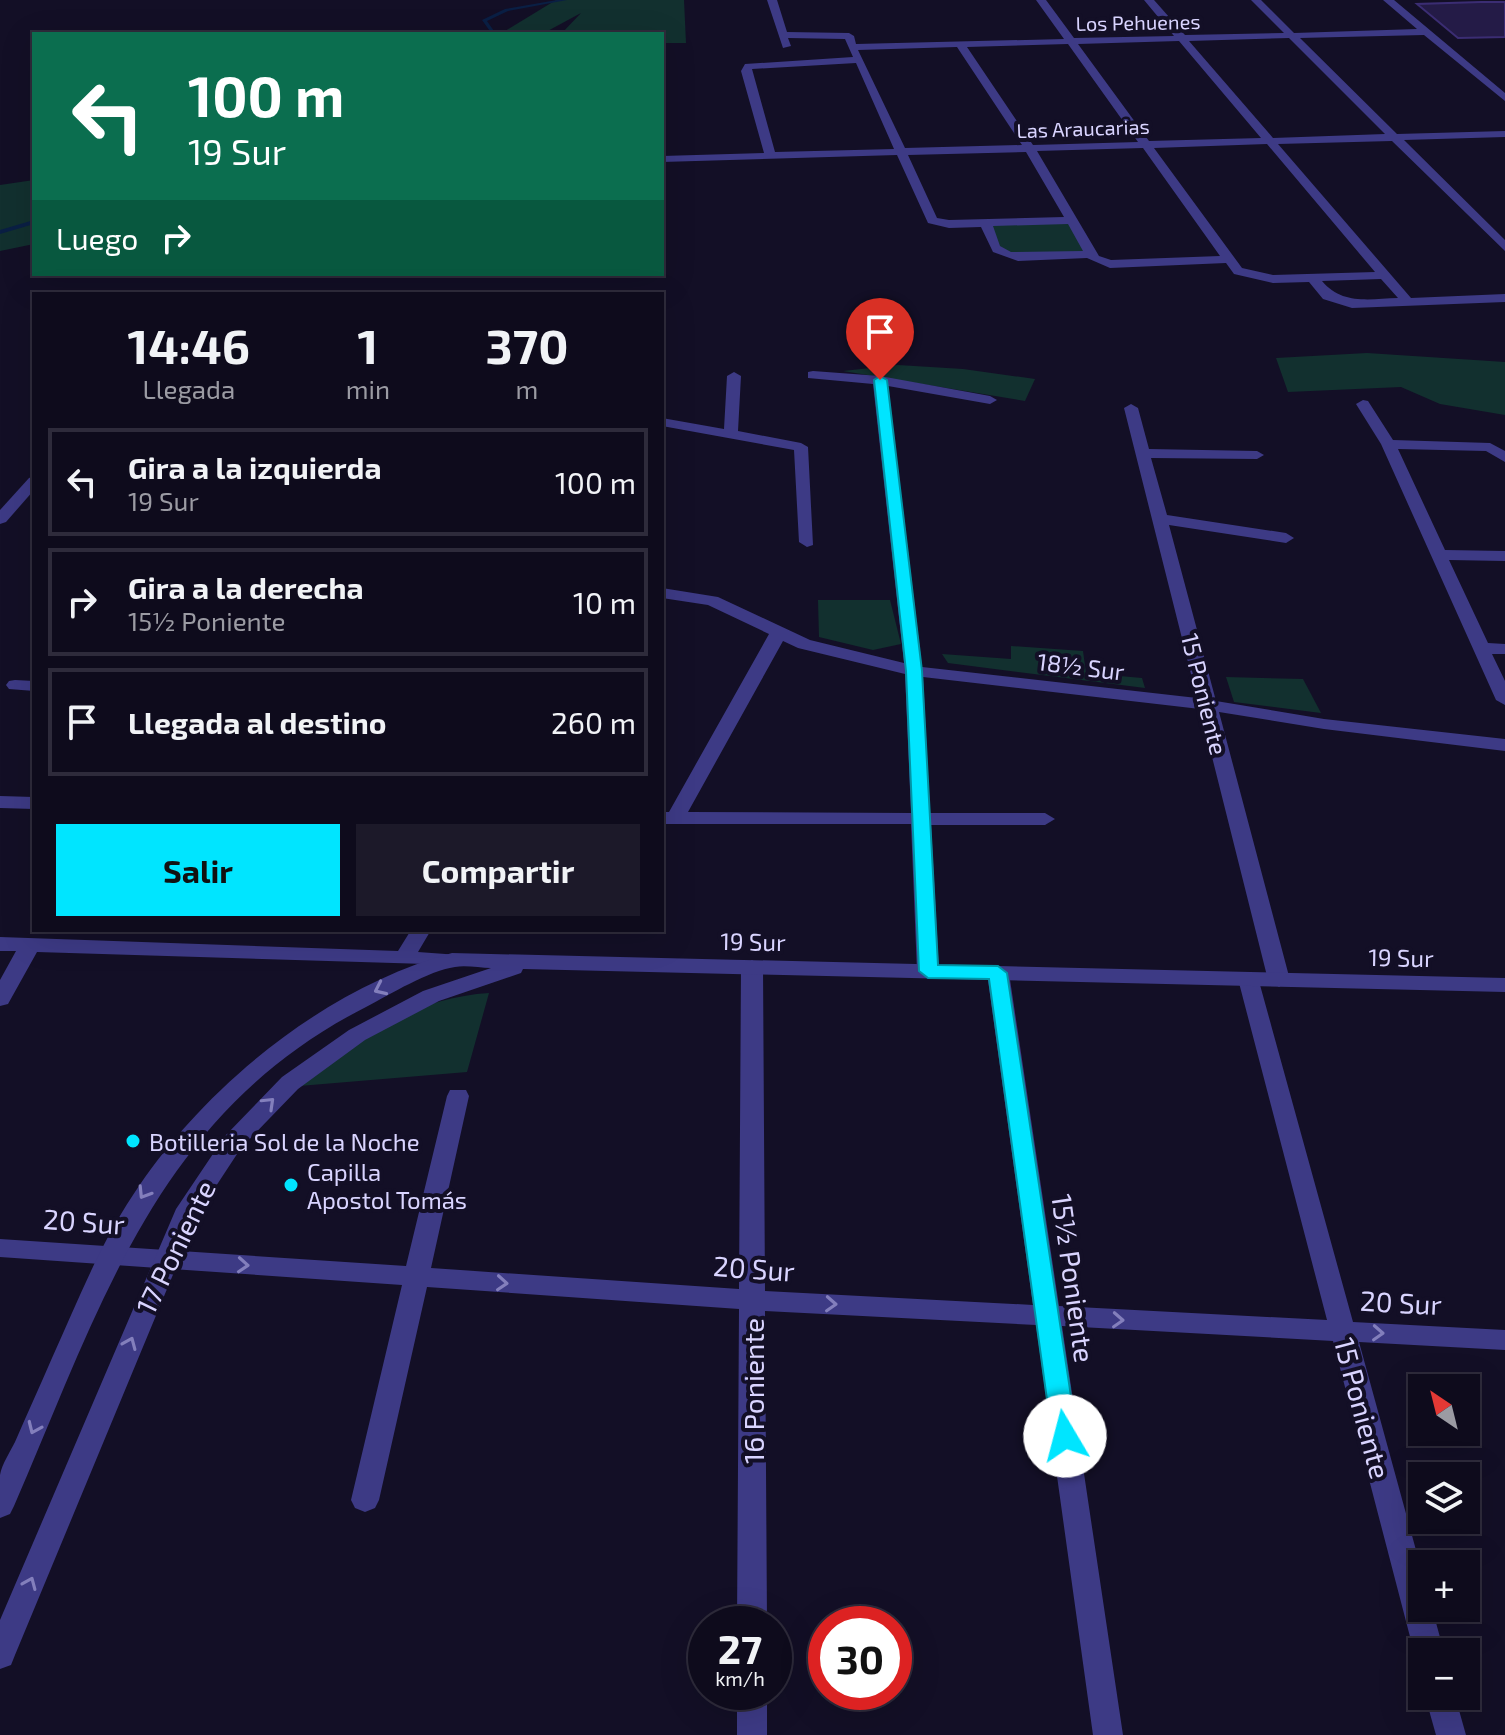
<!DOCTYPE html>
<html lang="es">
<head>
<meta charset="utf-8">
<style>
  :root { --surface:#0e0b1c; --page:#1c1929; --text:#f1f3f6; --muted:#9b9ba3; --line:#2e2b3b; --accent:#00e5ff }
  body { margin:0; font-family:"Exo 2",sans-serif; background:var(--page); color:var(--text); height:100vh; display:flex; flex-direction:column; font-size:30px; white-space:nowrap }
  * { box-sizing:border-box; margin:0 }
  p { font-size:26px; color:var(--muted) }
  .icon { flex:none; width:44px; height:44px; fill:none; stroke:currentColor; stroke-width:2; stroke-linecap:round; stroke-linejoin:round }
  .map { position:relative; flex:1; overflow:hidden }
  .side { position:absolute; left:32px; top:292px; width:632px; height:640px; display:flex; flex-direction:column; background:var(--surface); border-radius:0px; box-shadow:0 8px 32px #0002,0 0 0 2px var(--line) }
  .side>* { flex:none }
  .guide { position:absolute; left:32px; top:32px; width:632px; height:244px; border-radius:0px; box-shadow:0 8px 32px #0002,0 0 0 2px var(--line); background:#0b6e4f; color:#fff; overflow:hidden }
  .needle { width:52px; rotate:325deg }
  .tools { position:absolute; left:1408px; top:1374px; display:grid; gap:16px }
  .tools a { display:grid; place-items:center; width:72px; height:72px; border-radius:0px; background:var(--surface); box-shadow:0 8px 32px #0002,0 0 0 2px var(--line); font-size:40px }
  .speed { position:absolute; left:688px; top:1606px; display:flex; gap:16px; font-size:40px; font-weight:700; text-align:center }
  .speed>* { display:grid; place-content:center; width:104px; height:104px; border-radius:50%; background:var(--surface); box-shadow:0 8px 32px #0002,0 0 0 2px var(--line); line-height:1 }
  .speed small { font-size:20px; font-weight:400 }
  .speed .limit { border:12px solid #d22; background:#fff; color:#111 }
  .pin { position:absolute; display:grid; place-items:center; width:68px; height:68px; color:#fff; margin:-82px -34px; border-radius:50% 50% 50% 0; rotate:-45deg; box-shadow:0 0 8px #0007 }
  .pin .icon { rotate:45deg }
  .me { position:absolute; width:88px; margin:-44px; rotate:352deg; stroke-linejoin:round; filter:drop-shadow(0 0 6px #0008) }
  .turn { display:flex; align-items:center; gap:28px; height:168px; padding:0 24px; font-size:36px }
  .turn .icon { width:104px; height:104px; stroke-width:2.5 }
  .turn b { display:block; font-size:56px; line-height:68px }
  .then { display:flex; align-items:center; height:76px; padding:0 24px; background:#0003; gap:16px; font-size:30px }
  .eta { display:flex; justify-content:space-evenly; align-items:center; height:136px; text-align:center }
  .eta b { font-size:48px; font-weight:700; line-height:56px }
  .cta { display:flex; gap:16px; margin-top:auto; padding:16px 24px }
  .cta a { flex:1; height:92px; border-radius:0px; background:var(--accent); color:#111; font-size:32px; font-weight:700; line-height:92px; text-align:center }
  .cta a+a { background:var(--page); color:var(--text) }
  ul { padding:0; list-style:none }
  li { display:flex; align-items:center; gap:24px; height:108px; margin:0 16px 12px; padding:0 8px; border:4px solid var(--line); border-radius:0px }
  li div { flex:1 }
  li b { display:block; font-size:30px }
  li em { font-style:normal }
  .map>svg:first-child { display:block }
</style>
</head>
<body>
<div class="map">
<svg width="1505" height="1735" viewBox="0 0 1505 1735">
  <rect width="100%" height="100%" fill="#130f26"/>
  <g fill="#12302f">
    <polygon points="556,0 684,0 686,43 662,43 662,34 561,34 581,13 542,34 500,34"/>
    <polygon points="34,180 34,244 0,251 0,185"/>
    <polygon points="1072,220 1091,254 1003,254 986,224"/>
    <polygon points="1367,353 1505,362 1505,415 1440,404 1401,387 1288,392 1276,358"/>
    <polygon points="898,365 963,369 1035,379 1025,401 843,371"/>
    <polygon points="818,600 890,600 901,644 873,650 819,637"/>
    <polygon points="1011,646 1083,651 1086,673 1142,678 1145,688 948,663 942,654 1011,659"/>
    <polygon points="1226,677 1303,679 1321,713 1234,702"/>
    <path d="M489,993L467,1072L275,1088C342,1047 408,998 489,993Z"/>
  </g>
  <g fill="none" stroke-linecap="round" stroke-linejoin="round">
    <g fill="#0a1f44" fill-rule="evenodd">
      <polygon points="557,0 567,0 508,11 487,21 496,34 492,34 482,20 505,9"/>
      <polygon points="34,220 34,224 0,234 0,230"/>
    </g>
  </g>
  <polygon fill="#241b47" stroke="#3b2d73" stroke-width="2" points="1481,2 1505,2 1505,37 1458,38 1417,4"/>
  <g fill="none" stroke-linecap="round" stroke-linejoin="round">
    <g fill="#3d3a85" fill-rule="evenodd">
      <path d="M767,0H777L787,32L849,33L854,36L856,44L1064,39L1036,0H1046L1074,38L1174,36L1144,0H1154L1185,35L1284,33L1251,0H1261L1294,33L1417,29L1383,0H1394L1505,93V101L1424,35L1300,38L1397,134L1505,131V137L1404,140L1505,240V251L1392,141L1278,144L1411,298L1505,294V302L1352,308L1323,299L1309,282L1273,283L1234,274L1226,263L1110,268L1087,258L1018,261L993,252L981,227L949,228L928,223L897,155L662,162V156L764,153L741,71L745,64L853,57L845,39L788,38L791,46L783,48ZM1289,38L1385,134L1273,138L1189,41ZM1179,41L1261,138L1149,141L1078,44ZM1068,44L1138,142L1033,145L967,47ZM957,47L1022,145L905,148L858,50ZM856,63L894,149L775,152L752,69ZM1267,144L1375,272L1273,275L1242,268L1154,148ZM1143,148L1220,256L1111,260L1099,256L1037,151ZM1026,152L1064,217L949,220L937,218L908,155ZM1068,224L1083,251L1011,252L1000,246L993,226ZM1381,279L1398,298C1369,299 1342,305 1322,281Z"/>
      <path d="M813,371L880,376L990,396L997,400L990,404L888,386L922,667L1197,698L1124,408L1131,404L1138,408L1149,449L1257,451L1264,455L1257,459L1151,458L1167,515L1286,533L1294,538L1286,543L1169,525L1216,701L1324,719L1505,739V751L1324,729L1219,712L1290,980L1279,987L1268,980L1200,709L923,677L930,813H1045L1055,819L1045,825H931L939,971L936,976H920L917,971L911,824H662V812H669L769,634L708,605L662,598V588L718,597L810,640L904,663L873,384L808,378V372ZM783,641L798,648L905,674L911,813L688,812Z"/>
      <polygon points="734,372 741,376 738,431 801,443 808,447 813,545 807,547 799,542 794,450 662,426 662,418 724,429 727,376"/>
      <polygon points="1363,400 1368,401 1393,440 1490,443 1505,451 1505,462 1486,451 1398,449 1445,550 1505,551 1505,561 1449,560 1488,643 1505,644 1505,654 1492,654 1505,681 1505,705 1496,700 1381,444 1356,404"/>
      <polygon points="34,476 34,490 6,522 0,524 0,510 29,478"/>
      <polygon points="15,680 34,681 34,691 9,689 6,685 9,681"/>
      <polygon points="0,796 34,797 34,809 0,808"/>
      <polygon points="411,930 431,930 418,952 459,955 463,960 459,965 37,952 8,1004 0,1006 0,980 16,951 0,951 0,937 398,951"/>
      <polygon points="752,960 763,967 765,1291 1033,1305 987,973 998,966 1009,973 1059,1306 1327,1320 1238,979 1241,974 1257,974 1353,1322 1505,1330 1505,1350 1359,1342 1422,1572 1422,1608 1432,1608 1444,1652 1422,1652 1422,1663 1414,1652 1333,1341 1062,1326 1123,1735 1093,1735 1036,1325 765,1311 767,1624 737,1624 739,1309 427,1287 379,1500 375,1508 365,1512 355,1508 351,1500 402,1285 0,1257 0,1239 406,1266 447,1096 450,1090 466,1090 469,1096 431,1268 739,1289 741,967"/>
      <rect x="737" y="1692" width="30" height="43"/>
      <polygon points="1425,1696 1455,1696 1466,1735 1436,1735"/>
    </g>
    <path fill="#3d3a85" fill-rule="evenodd" d="M452,953L1505,978V992L523,969L521,973L439,1001L365,1040L298,1089L241,1148L199,1212L15,1655L11,1665L0,1669V1620L176,1209L225,1136L282,1077L349,1030L423,991L491,968C480,968 466,965 455,967C428,971 391,994 366,1007C157,1113 101,1306 14,1506L10,1514L0,1518C0,1505 0,1488 0,1475C2,1464 10,1452 15,1442C27,1414 40,1386 52,1358C77,1303 99,1246 133,1195C203,1087 326,987 452,953Z"/>
  </g>
  <defs><path id="oneway-chevron" d="M-2-3.5L2.5 0L-2 3.5" fill="none" stroke-width="1.6" stroke-linecap="round" stroke-linejoin="round" transform="scale(2)"/></defs>
  <g stroke="#837fbc">
    <use href="#oneway-chevron" transform="translate(380 989) rotate(155)"/>
    <use href="#oneway-chevron" transform="translate(269 1103) rotate(-44)"/>
    <use href="#oneway-chevron" transform="translate(144 1193) rotate(122)"/>
    <use href="#oneway-chevron" transform="translate(243 1265) rotate(4)"/>
    <use href="#oneway-chevron" transform="translate(502 1283) rotate(4)"/>
    <use href="#oneway-chevron" transform="translate(831 1304) rotate(3)"/>
    <use href="#oneway-chevron" transform="translate(1118 1320) rotate(3)"/>
    <use href="#oneway-chevron" transform="translate(1378 1333) rotate(3)"/>
    <use href="#oneway-chevron" transform="translate(130 1343) rotate(-67)"/>
    <use href="#oneway-chevron" transform="translate(34 1428) rotate(114)"/>
    <use href="#oneway-chevron" transform="translate(30 1583) rotate(-67)"/>
  </g>
  <polygon fill="#00e5ff" stroke="#0095a6" stroke-width="2" points="880,376 887,380 922,671 938,965 998,966 1007,973 1077,1436 1073,1443 1065,1446 1056,1443 1052,1436 989,979 928,978 919,971 906,671 874,380"/>
  <g fill="#00e5ff" stroke="#130f26" stroke-width="3">
    <circle cx="133" cy="1141" r="8"/>
    <circle cx="291" cy="1185" r="8"/>
  </g>
  <g text-anchor="middle" dominant-baseline="central" stroke-width="8" stroke-linejoin="round" paint-order="stroke">
    <g font-size="20" fill="#d9d4ff" stroke="#130f26">
      <text transform="translate(1138 22) rotate(-1)">Los Pehuenes</text>
      <text transform="translate(1083 128) rotate(-2)">Las Araucarias</text>
    </g>
    <g font-size="24" fill="#d9d4ff" stroke="#130f26">
      <text transform="translate(1081 666) rotate(7)">18½ Sur</text>
      <text transform="translate(1205 694) rotate(76)">15 Poniente</text>
      <text transform="translate(753 941) rotate(1)">19 Sur</text>
      <text transform="translate(1401 957) rotate(1)">19 Sur</text>
    </g>
    <g font-size="24" fill="#d9d4ff" stroke="#130f26" text-anchor="start">
      <text x="149" y="1141">Botilleria Sol de la Noche</text>
      <text x="307" y="1171">Capilla<tspan x="307" dy="28">Apostol Tomás</tspan></text>
    </g>
    <g font-size="28" fill="#d9d4ff" stroke="#130f26">
      <text transform="translate(84 1221) rotate(4)">20 Sur</text>
      <text transform="translate(175 1247) rotate(-64)">17 Poniente</text>
      <text transform="translate(754 1268) rotate(4)">20 Sur</text>
      <text transform="translate(1074 1278) rotate(82)">15½ Poniente</text>
      <text transform="translate(1401 1302) rotate(3)">20 Sur</text>
      <text transform="translate(753 1391) rotate(-90)">16 Poniente</text>
      <text transform="translate(1363 1408) rotate(75)">15 Poniente</text>
    </g>
  </g>
</svg>
<div class="tools">
<a><svg class="needle" viewBox="-14 -14 28 28"><path d="M0-13l5 13h-10z" fill="#e53935"/><path d="M0 13l5-13h-10z" fill="#9b9ba3"/></svg></a>
<a><svg class="icon" aria-label="layers" viewBox="0 0 24 24"><path d="M12 4l9 5-9 5-9-5zM3 14l9 5 9-5"/></svg></a>
<a>+</a>
<a>−</a>
</div>
<div class="speed"><div>27<small>km/h</small></div><div class="limit">30</div></div>
<div class="pin" style="left:880px;top:380px;background:#d93025"><svg class="icon" aria-label="arrive" viewBox="0 0 24 24"><path d="M6 21V4h12l-3 4 3 4H6"/></svg></div>
<svg class="me" style="left:1065px;top:1436px" viewBox="-20 -20 40 40"><circle r="19" fill="#fff"/><path d="M0-13L10 11 0 6-10 11z" fill="#00e5ff"/></svg>
<div class="guide">
<div class="turn"><svg class="icon" aria-label="left" viewBox="0 0 24 24"><path d="M17 20v-9H6M10 6l-5 5 5 5"/></svg><div><b>100 m</b>19 Sur</div></div>
<div class="then">Luego<svg class="icon" aria-label="right" viewBox="0 0 24 24"><path d="M7 20v-9h11M14 6l5 5-5 5"/></svg></div>
</div>
<section class="side">
<div class="eta">
<div><b>14:46</b><p>Llegada</p></div>
<div><b>1</b><p>min</p></div>
<div><b>370</b><p>m</p></div>
</div>
<ul>
<li><svg class="icon" aria-label="left" viewBox="0 0 24 24"><path d="M17 20v-9H6M10 6l-5 5 5 5"/></svg><div><b>Gira a la izquierda</b><p>19 Sur</p></div><em>100 m</em></li>
<li><svg class="icon" aria-label="right" viewBox="0 0 24 24"><path d="M7 20v-9h11M14 6l5 5-5 5"/></svg><div><b>Gira a la derecha</b><p>15½ Poniente</p></div><em>10 m</em></li>
<li><svg class="icon" aria-label="arrive" viewBox="0 0 24 24"><path d="M6 21V4h12l-3 4 3 4H6"/></svg><div><b>Llegada al destino</b></div><em>260 m</em></li>
</ul>
<div class="cta"><a>Salir</a><a>Compartir</a></div>
</section>
</div>
</body>
</html>
